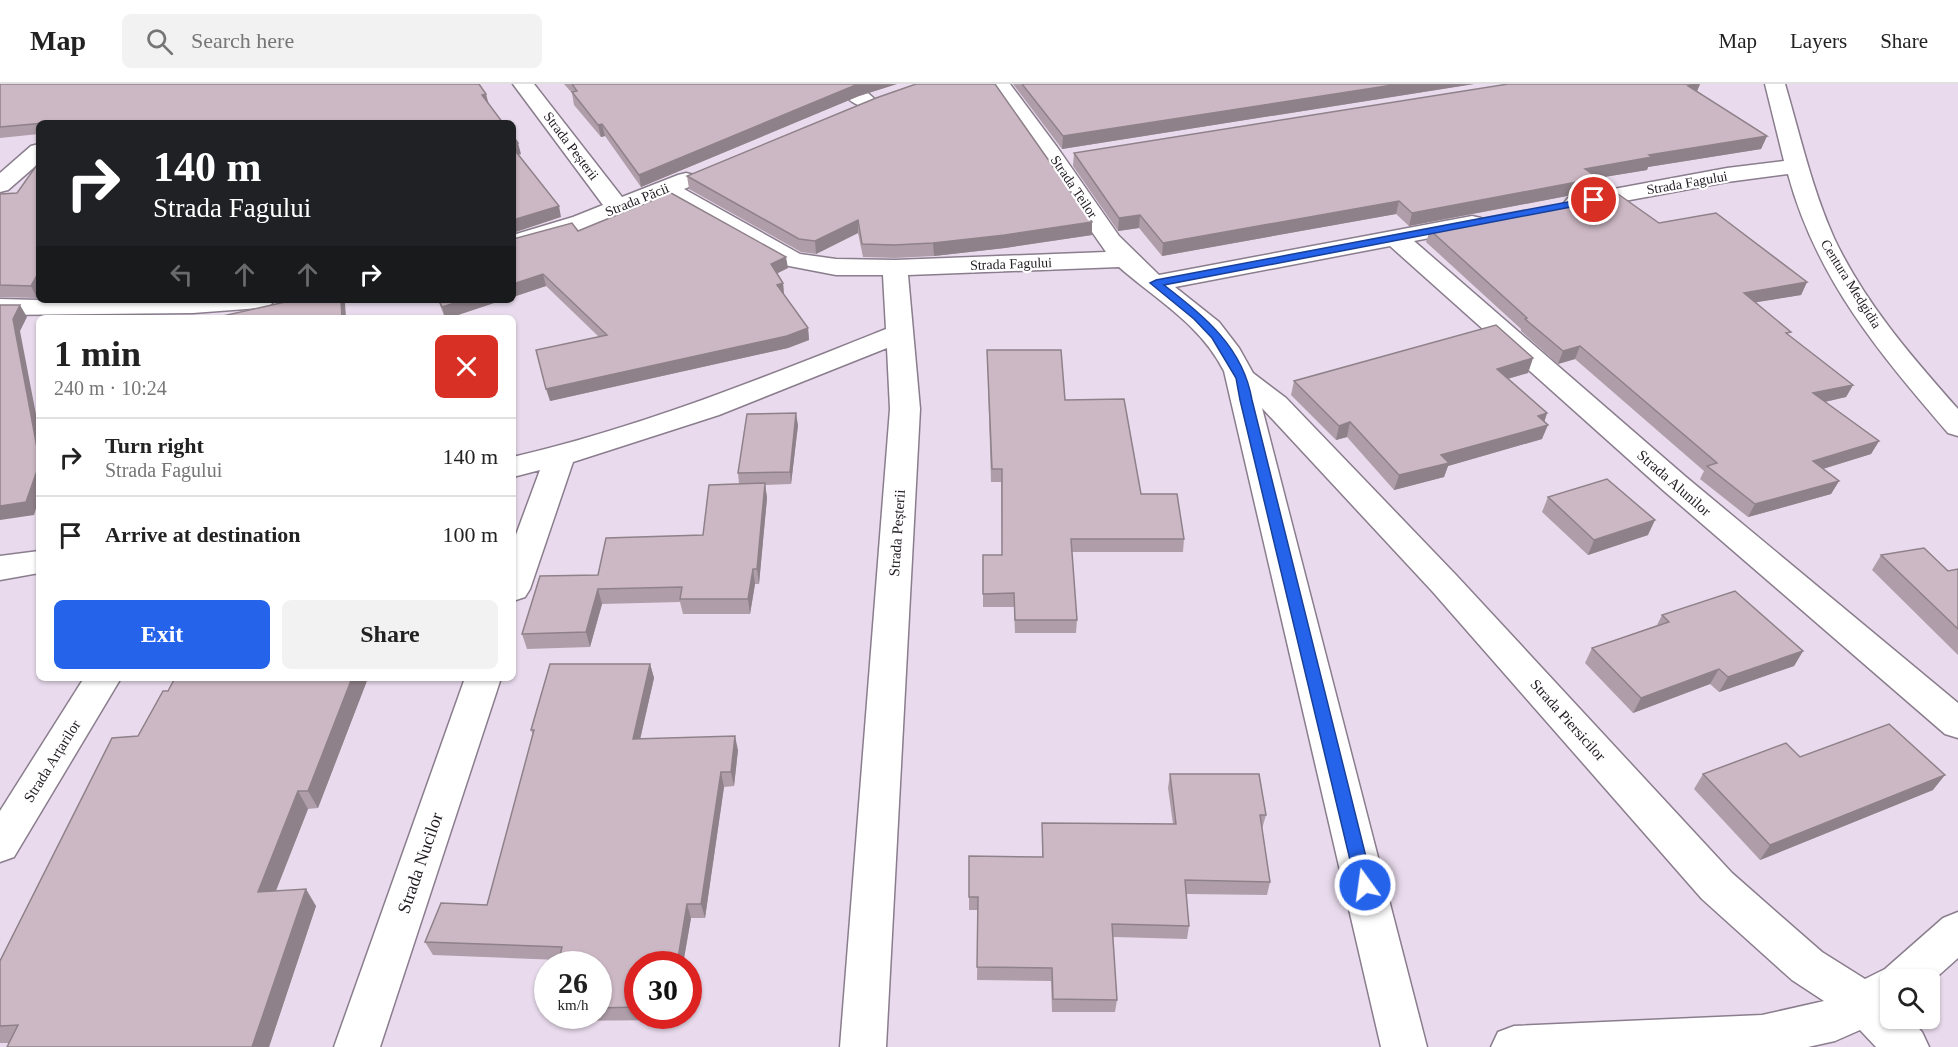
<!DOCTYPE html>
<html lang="en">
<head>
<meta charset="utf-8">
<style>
  :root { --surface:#fff; --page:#f2f2f2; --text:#222; --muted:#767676; --line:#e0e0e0; --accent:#2563eb }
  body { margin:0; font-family:"Times New Roman",serif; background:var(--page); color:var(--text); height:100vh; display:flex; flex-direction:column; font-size:22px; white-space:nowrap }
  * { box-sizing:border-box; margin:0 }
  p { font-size:20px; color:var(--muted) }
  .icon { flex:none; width:33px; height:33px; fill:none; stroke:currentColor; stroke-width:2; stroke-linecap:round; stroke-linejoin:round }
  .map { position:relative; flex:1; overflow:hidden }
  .side { position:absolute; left:36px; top:231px; width:480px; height:366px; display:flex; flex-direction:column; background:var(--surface); border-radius:9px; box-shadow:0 2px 4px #0004 }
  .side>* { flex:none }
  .hud { position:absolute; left:36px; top:36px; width:480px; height:183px; border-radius:9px; box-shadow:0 2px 4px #0004; background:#202124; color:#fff; overflow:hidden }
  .controls { position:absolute; left:1880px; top:885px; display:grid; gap:12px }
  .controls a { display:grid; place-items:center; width:60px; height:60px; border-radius:9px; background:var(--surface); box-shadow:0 2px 4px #0004; font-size:30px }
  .speed { position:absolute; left:534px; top:867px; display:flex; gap:12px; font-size:30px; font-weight:700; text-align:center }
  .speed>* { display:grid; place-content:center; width:78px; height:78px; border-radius:50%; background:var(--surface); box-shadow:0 2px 4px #0004; line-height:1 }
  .speed small { font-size:15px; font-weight:400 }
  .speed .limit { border:9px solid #d22; background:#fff; color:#111 }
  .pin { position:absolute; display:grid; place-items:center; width:51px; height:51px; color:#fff; margin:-26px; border:3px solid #fff; border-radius:50%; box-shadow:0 2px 6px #0007 }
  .me { position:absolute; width:66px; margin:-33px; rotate:346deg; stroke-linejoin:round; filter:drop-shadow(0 0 4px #0008) }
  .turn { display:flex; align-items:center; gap:21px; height:126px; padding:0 18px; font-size:27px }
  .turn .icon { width:78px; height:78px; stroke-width:2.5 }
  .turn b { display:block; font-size:42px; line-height:51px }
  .lanes { display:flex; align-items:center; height:57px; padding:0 18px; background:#0003; justify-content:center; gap:30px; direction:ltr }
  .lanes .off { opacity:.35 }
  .round { display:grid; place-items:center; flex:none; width:63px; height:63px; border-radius:9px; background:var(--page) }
  .head { display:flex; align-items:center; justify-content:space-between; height:102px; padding:0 18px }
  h1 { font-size:36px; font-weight:800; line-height:45px }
  .action { display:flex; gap:12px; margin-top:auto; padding:12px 18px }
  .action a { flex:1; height:69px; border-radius:9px; background:var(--accent); color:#fff; font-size:24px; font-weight:800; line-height:69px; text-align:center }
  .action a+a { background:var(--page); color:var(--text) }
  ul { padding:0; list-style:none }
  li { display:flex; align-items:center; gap:18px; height:78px; padding:0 18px; border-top:2px solid var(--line) }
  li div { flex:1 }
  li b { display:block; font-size:22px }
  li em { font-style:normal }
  header { display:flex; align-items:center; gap:36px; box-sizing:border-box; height:84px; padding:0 30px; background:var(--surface); border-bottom:2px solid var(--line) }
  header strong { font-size:28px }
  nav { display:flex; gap:33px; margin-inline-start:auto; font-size:21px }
  .search { width:420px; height:54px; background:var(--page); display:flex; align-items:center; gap:15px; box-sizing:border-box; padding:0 21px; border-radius:9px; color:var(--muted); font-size:22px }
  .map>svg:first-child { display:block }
</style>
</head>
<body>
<header>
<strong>Map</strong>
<div class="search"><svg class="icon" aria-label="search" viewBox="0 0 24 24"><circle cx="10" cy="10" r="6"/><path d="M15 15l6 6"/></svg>Search here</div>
<nav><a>Map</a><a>Layers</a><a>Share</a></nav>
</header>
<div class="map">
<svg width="1958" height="963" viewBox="0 0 1958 963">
  <rect width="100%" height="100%" fill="#e9dbed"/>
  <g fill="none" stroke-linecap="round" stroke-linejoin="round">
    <defs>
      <g id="minor">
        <path d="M513,0H534L622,113L678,91L686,89L694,91L698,96L694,101L684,105L800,170L836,175L895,176L1106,168L989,0H1010L1057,63L1119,152L1159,191L1472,132L1481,134L1484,139L1481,144L1414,157L1686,393L1958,619V654L1945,650L1664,407L1390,162L1175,203L1219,238L1239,264L1253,289L1286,314L1456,491L1732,789L1822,868L1865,895L1885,885L1943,834L1958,828V874L1929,900V896H1890V934H1909L1922,948L1929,963H1876L1860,946L1835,957L1808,963H1491L1498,948L1514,942L1762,931L1824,917L1792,896L1702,815L1432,507L1262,324L1427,963H1381L1224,287C1200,240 1158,217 1119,183L908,191L920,325L886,963H840L890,325L887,264L719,331L573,378L530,505L525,513L513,517V459L540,386L513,393V373C642,343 763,294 886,245L883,191H836L784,181L664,113L591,143L513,166V151L573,133L603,121Z"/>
        <path d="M835,0H858L879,19L876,24C860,27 843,13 835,0Z"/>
        <path d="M1765,0H1785C1800,51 1812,105 1834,154C1864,218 1911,272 1958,325V352L1948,349C1879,269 1816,194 1788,90L1727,98L1576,126L1568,124L1564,119L1568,114L1576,112L1727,84L1784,77Z"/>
        <polygon points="39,60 39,79 8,106 0,108 0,89 31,62"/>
        <polygon points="0,215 39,216 274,216 270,222 261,224 193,229 0,231"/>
        <polygon points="39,467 39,489 0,496 0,472"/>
        <polygon points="84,594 121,594 14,773 0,778 0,727"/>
        <polygon points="465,594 501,594 380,963 334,963"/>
      </g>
    </defs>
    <use href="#minor" stroke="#8a7d8d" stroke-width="3"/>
    <use href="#minor" fill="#fff" fill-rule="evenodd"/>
  </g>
  <g fill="#af9ea9">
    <polygon points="0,0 489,21 503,39 39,39 39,50 0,54"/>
    <polygon points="564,0 897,0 859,12 641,103 605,52 601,53 574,21 572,9"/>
    <polygon points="1013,0 1474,0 1062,65"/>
    <polygon points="1700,0 1697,7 1767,52 1761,65 1648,83 1647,86 1598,94 1593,107 1409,142 1396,130 1162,172 1139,144 1118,147 1073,82 1074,69"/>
    <polygon points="39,78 39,211 37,214 0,213 0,110 17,109"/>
    <polygon points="687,92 1092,151 1005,164 934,172 895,174 863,173 858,149 816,170 801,168 689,105"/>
    <polygon points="651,109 788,184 777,189 783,199 784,211 808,244 809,256 788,264 550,317 599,253 546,202 513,213 578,147 652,116"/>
    <polygon points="1659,139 1807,198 1801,211 1756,218 1789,252 1853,301 1846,313 1825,318 1879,357 1871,370 1823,385 1839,397 1831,410 1748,433 1700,395 1704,387 1575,275 1558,280 1521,247 1521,245 1426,158 1430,146"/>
    <polygon points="438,216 503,216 449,234 445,234"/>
    <polygon points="987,266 1065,316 1141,410 1184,455 1183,468 1072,468 1077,536 1076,549 1015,549 1014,523 983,523 983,471 1002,471 1001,398 991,398"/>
    <polygon points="1533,274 1528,289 1508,295 1547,329 1544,338 1542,355 1448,382 1444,393 1394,406 1347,353 1336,356 1291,311 1294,297"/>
    <polygon points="798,341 791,400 765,401 767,414 759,500 755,500 750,530 683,530 680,518 602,520 590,563 527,565 522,550 598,491 703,451 739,400 738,389"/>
    <polygon points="1548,413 1648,451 1588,471 1542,428"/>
    <polygon points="1881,471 1948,487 1958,485 1958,571 1872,486"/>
    <polygon points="1662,531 1803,567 1794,582 1719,608 1710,600 1633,629 1585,579 1592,564 1657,541"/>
    <polygon points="650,580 654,594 640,655 738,666 734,702 724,703 705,834 691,834 683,880 638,880 638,932 675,932 675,936 554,937 551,932 598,932 598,880 559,876 433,871 425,858 487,821 533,651 531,646"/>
    <polygon points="175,594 368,594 318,724 308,725 276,807 316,822 269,963 7,963 9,959 0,959 0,877 138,652 168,607"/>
    <polygon points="1800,673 1933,706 1760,776 1694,705 1703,690"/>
    <polygon points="1170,690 1266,731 1262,745 1270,798 1267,811 1186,810 1189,842 1187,855 1113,853 1117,916 1115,928 1052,928 1051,897 977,896 978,826 969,826 969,772 1042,773 1042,739 1173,740 1168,704"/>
  </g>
  <g fill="#8f8189">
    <polygon points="858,0 897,0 859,12 641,103 639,91"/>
    <polygon points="1399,0 1474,0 1062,65 1063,52"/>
    <polygon points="1700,0 1695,12 1688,2"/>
    <polygon points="486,10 489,21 482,11"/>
    <polygon points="602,40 605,52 601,53 598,41"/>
    <polygon points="1767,52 1761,65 1648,83 1647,86 1598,94 1593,107 1409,142 1412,129 1585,85 1649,71"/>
    <polygon points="518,59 521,70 514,72 513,60"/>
    <polygon points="1399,117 1396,130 1162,172 1163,159"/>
    <polygon points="559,122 561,133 513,149 513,136"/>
    <polygon points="1140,131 1139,144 1118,147 1119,134"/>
    <polygon points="858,136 858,149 816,170 815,157"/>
    <polygon points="1092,138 1092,151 1005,164 934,172 933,159"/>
    <polygon points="786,173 788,184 772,192 771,180"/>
    <polygon points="543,190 546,202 513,213 513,200"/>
    <polygon points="36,193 39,198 39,211 37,214 31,202"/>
    <polygon points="1807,198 1801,211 1739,221 1744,209"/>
    <polygon points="783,199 784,211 777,201"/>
    <polygon points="341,216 344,216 345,219 346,234 342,234"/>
    <polygon points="464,216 503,216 449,234 445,234 442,223"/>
    <polygon points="20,221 27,233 20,247 39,346 39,374 13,235"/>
    <polygon points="808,244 809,256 788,264 550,317 546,305"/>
    <polygon points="1580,262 1575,275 1558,280 1563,267"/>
    <polygon points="1533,274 1528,289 1492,299 1497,285"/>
    <polygon points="1853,301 1846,313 1806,322 1813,309"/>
    <polygon points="796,329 798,341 791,400 790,388"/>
    <polygon points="1547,329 1543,342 1548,341 1542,355 1448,382 1444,393 1394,406 1399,391 1441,371 1538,332"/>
    <polygon points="1350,338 1347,353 1336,356 1339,342"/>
    <polygon points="1879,357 1871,370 1806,390 1813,377"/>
    <polygon points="39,381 39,415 34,431 0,436 0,422"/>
    <polygon points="1839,397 1831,410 1748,433 1755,420"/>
    <polygon points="765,399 767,414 759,500 757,485"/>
    <polygon points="1655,436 1648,451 1588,471 1594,456"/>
    <polygon points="753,485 755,500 750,530 748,515"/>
    <polygon points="598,505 602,520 590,563 586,548"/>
    <polygon points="1803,567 1794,582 1719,608 1728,593"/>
    <polygon points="650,580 654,594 637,669 633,655"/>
    <polygon points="1719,585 1710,600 1633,629 1641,614"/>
    <polygon points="352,594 368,594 318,724 308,707"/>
    <polygon points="735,652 738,666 734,702 731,688"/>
    <polygon points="721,688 724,703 705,834 701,820"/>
    <polygon points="1945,691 1933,706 1760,776 1770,761"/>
    <polygon points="298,707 308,725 269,824 258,808"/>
    <polygon points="306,805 316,822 269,963 252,963"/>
    <polygon points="687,820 691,834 683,880 677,880"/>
  </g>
  <g fill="#ccb8c4" stroke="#8f8189" stroke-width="1.5">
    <polygon points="0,0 479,0 486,10 482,11 503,39 66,39 68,37 0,43"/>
    <polygon points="572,0 858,0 639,91 602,40 598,41 572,8 577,7"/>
    <polygon points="916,0 995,0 1092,138 1005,151 933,159 894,161 862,160 858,136 815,157 799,155 687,92 876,14"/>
    <polygon points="1022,0 1399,0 1063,52"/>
    <polygon points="1508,0 1699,0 1688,2 1767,52 1649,71 1652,73 1585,85 1598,94 1412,129 1399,117 1163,159 1140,131 1119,134 1074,69"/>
    <polygon points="513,52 518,59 513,60"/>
    <polygon points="513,64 559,122 513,136"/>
    <polygon points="39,78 39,193 36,193 31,202 0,201 0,110 17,109"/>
    <polygon points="662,104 786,173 771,180 783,199 777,201 808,244 787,252 546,305 536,266 607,251 543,190 513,200 513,155 572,139 578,147 656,115 651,109"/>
    <polygon points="1618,110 1659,139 1716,129 1807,198 1744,209 1791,248 1786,249 1853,301 1813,309 1879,357 1813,377 1839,397 1755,420 1707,382 1717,379 1580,262 1563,267 1525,235 1527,234 1430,146"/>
    <polygon points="294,216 341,216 342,234 214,234"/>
    <polygon points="439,216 464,216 442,223"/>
    <polygon points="0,221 20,221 13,235 39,374 39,381 26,418 0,422"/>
    <polygon points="1496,241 1533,274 1497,285 1547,329 1538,332 1548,341 1441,371 1449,379 1399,391 1350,338 1339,342 1294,297"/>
    <polygon points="987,266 1061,266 1065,316 1124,315 1141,410 1177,410 1184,455 1071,455 1077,536 1015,536 1014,509 983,510 983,471 1002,471 1002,385 992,385"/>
    <polygon points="796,329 790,388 738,389 747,330"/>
    <polygon points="1607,395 1655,436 1594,456 1548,413"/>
    <polygon points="765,399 757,485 753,485 748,515 680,515 682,503 598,505 586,548 522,550 540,492 598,491 606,454 703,451 709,401"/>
    <polygon points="1924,464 1948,487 1958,485 1958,545 1881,471"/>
    <polygon points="1735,507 1803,567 1728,593 1719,585 1641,614 1592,564 1669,538 1662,531"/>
    <polygon points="550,580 650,580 633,655 735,652 731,688 721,688 701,820 687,820 677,880 638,880 638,923 598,924 598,880 558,880 562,863 425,858 441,819 487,821 534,646 531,646"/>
    <polygon points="175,594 352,594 308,707 298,707 258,808 306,805 252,963 7,963 18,941 0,942 0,877 112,654 138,652 163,607 168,607"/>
    <polygon points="1889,640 1945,691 1770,761 1703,690 1786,659 1800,673"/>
    <polygon points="1170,690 1259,690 1266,731 1260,731 1270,798 1185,796 1189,842 1112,840 1117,916 1053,915 1052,884 977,883 978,813 969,813 969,772 1043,773 1042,739 1176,740"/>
  </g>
  <path fill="#2563eb" stroke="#184099" stroke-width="1.5" d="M1594,113L1599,116L1597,118L1164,201C1205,233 1243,263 1252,316L1373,801L1371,807L1365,809L1359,807L1356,801L1240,316L1236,294L1212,254L1194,235L1150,199L1156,196Z"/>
  <g text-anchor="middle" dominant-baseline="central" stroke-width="4.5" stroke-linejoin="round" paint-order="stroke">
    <g font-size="14" fill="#211c22" stroke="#fff">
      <text transform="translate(571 62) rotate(53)">Strada Peșterii</text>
      <text transform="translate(1687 99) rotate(-10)">Strada Fagului</text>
      <text transform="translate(1074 103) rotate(56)">Strada Teilor</text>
      <text transform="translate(637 116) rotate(-22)">Strada Păcii</text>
      <text transform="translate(1011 180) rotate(-2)">Strada Fagului</text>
      <text transform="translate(1851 200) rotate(58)">Centura Medgidia</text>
    </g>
    <g font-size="15" fill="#211c22" stroke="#fff">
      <text transform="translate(1674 399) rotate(41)">Strada Alunilor</text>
      <text transform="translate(897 449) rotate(-86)">Strada Peșterii</text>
      <text transform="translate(1568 636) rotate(48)">Strada Piersicilor</text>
      <text transform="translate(52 677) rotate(-58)">Strada Arțarilor</text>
    </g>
    <g font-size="18" fill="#211c22" stroke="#fff">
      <text transform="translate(420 779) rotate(-71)">Strada Nucilor</text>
    </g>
  </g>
</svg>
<div class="controls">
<a><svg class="icon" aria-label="search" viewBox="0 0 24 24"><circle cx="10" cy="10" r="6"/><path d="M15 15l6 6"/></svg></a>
</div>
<div class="speed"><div>26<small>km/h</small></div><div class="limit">30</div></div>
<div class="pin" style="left:1594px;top:116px;background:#d93025"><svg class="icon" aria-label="arrive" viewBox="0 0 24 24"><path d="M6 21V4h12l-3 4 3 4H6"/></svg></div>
<svg class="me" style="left:1365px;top:801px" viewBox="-20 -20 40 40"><circle r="17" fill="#2563eb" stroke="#fff" stroke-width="3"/><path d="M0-11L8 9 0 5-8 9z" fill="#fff"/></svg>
<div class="hud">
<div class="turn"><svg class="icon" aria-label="right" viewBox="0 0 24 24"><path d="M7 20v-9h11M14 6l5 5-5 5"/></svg><div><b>140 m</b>Strada Fagului</div></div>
<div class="lanes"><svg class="icon off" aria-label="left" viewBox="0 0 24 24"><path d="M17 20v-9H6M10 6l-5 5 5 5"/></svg><svg class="icon off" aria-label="ahead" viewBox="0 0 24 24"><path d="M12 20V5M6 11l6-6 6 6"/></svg><svg class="icon off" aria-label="ahead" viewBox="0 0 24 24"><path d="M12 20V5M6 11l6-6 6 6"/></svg><svg class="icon" aria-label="right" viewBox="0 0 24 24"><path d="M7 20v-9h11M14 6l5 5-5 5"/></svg></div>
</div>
<section class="side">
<div class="head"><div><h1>1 min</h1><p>240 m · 10:24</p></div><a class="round" style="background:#d93025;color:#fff"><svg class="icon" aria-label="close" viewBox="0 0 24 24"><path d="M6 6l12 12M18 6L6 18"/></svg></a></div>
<ul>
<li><svg class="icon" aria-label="right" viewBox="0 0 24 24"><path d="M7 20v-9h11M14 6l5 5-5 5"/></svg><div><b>Turn right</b><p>Strada Fagului</p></div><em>140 m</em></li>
<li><svg class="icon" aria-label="arrive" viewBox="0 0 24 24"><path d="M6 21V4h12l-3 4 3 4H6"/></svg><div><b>Arrive at destination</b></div><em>100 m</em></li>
</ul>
<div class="action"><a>Exit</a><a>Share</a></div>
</section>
</div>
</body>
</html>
